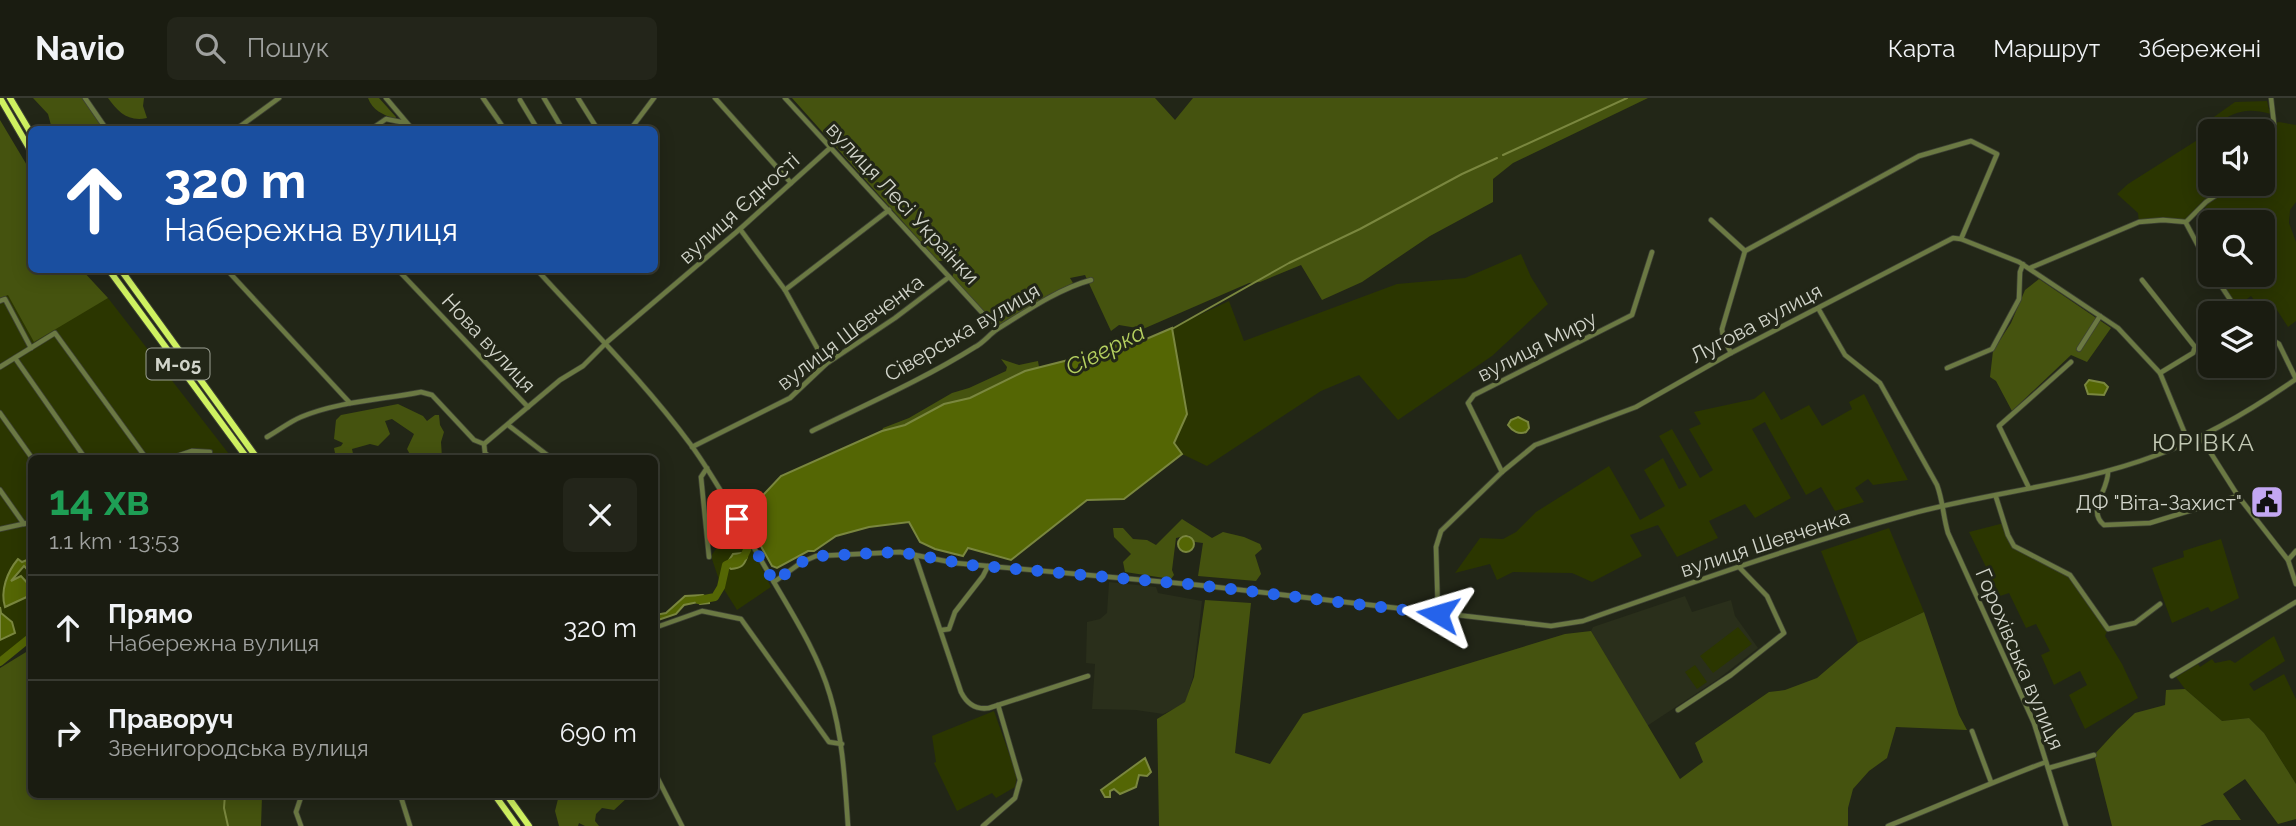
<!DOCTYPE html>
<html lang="uk">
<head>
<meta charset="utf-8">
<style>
  :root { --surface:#1a1c11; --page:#23251a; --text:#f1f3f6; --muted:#9fa19f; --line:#383a31 }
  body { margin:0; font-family:Raleway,sans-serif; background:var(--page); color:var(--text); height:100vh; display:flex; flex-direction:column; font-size:26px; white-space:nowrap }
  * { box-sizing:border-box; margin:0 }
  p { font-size:23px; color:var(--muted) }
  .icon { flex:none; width:38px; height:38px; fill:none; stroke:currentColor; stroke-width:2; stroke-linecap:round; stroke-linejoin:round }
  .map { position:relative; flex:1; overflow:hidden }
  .details { position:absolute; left:28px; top:357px; width:630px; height:343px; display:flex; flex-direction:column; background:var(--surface); border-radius:10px; box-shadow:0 4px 18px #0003,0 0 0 2px var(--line) }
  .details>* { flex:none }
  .banner { position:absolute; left:28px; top:28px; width:630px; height:147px; border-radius:10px; box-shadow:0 4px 18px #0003,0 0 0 2px var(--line); background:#1a4fa0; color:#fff; overflow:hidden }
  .buttons { position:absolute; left:2198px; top:21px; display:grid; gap:14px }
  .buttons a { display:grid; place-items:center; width:77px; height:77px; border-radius:10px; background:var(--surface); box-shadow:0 4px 18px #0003,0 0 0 2px var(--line); font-size:35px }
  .pin { position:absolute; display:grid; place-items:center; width:60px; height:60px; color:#fff; margin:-30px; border-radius:14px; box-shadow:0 4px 10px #0006 }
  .me { position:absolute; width:77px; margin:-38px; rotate:277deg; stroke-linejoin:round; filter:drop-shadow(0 0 5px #0008) }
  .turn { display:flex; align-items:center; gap:24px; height:147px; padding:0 21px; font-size:32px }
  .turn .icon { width:91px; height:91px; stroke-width:2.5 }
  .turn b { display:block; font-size:49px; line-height:60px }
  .round { display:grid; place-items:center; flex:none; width:74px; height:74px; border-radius:10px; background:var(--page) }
  .head { display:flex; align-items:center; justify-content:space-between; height:119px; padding:0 21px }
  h1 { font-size:42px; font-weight:700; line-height:52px; color:#1e9e55 }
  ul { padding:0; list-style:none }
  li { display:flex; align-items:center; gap:21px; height:105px; padding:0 21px; border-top:2px solid var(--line) }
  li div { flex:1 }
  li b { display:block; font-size:26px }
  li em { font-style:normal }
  header { display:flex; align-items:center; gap:42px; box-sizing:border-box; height:98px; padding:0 35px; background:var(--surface); border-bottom:2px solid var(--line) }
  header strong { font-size:33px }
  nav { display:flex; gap:38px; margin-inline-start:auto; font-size:24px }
  .search { width:490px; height:63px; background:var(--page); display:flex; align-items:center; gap:18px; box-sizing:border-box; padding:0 24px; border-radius:10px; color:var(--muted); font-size:26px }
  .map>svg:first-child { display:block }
</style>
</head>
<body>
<header>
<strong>Navio</strong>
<div class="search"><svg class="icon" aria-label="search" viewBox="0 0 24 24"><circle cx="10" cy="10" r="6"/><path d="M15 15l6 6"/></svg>Пошук</div>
<nav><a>Карта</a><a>Маршрут</a><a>Збережені</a></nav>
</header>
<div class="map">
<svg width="2296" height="728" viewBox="0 0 2296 728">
  <rect width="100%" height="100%" fill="#222617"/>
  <g fill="#2a2f1b">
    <polygon points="1109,484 1156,489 1158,495 1202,503 1193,579 1185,606 1163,616 1136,612 1092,611 1095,566 1086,565 1087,524 1100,521 1107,515"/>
    <polygon points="1685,498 1692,514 1731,502 1735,518 1758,550 1718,581 1647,628 1591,533 1593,529"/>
  </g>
  <g fill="#2b3600">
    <path d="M2267,3L2269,11L2273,12L2274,25L2279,24L2296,27V104L2290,112L2289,125L2296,144V223L2288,229L2275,209L2265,216L2251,198L2236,209L2214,177H2263V124H2213L2204,108L2186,124H2139L2138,115L2117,96L2128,86L2210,34V86H2263V33H2212C2232,22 2247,15 2270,22L2271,16C2244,9 2237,14 2214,26L2211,21L2235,4Z"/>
    <polygon points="1521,156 1531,179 1548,206 1492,258 1398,322 1359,277 1321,293 1207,368 1182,356 1174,345 1187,316 1172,230 1229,203 1244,243 1397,186 1465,180"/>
    <polygon points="8,196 79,215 108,200 232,360 32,360 31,523 25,540 0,559 0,200"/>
    <polygon points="1764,293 1781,322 1809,307 1822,328 1852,311 1849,304 1864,296 1908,382 1873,387 1868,381 1855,390 1864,404 1835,413 1821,389 1806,397 1765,324 1752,331 1791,400 1755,420 1745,406 1709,423 1718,440 1677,459 1658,427 1630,437 1642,458 1592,484 1572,475 1513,474 1497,482 1490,466 1455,475 1480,440 1503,441 1516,434 1536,414 1609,368 1640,422 1665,408 1644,372 1663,360 1679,391 1687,387 1659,338 1672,331 1700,380 1713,372 1689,331 1701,326 1694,314 1754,301"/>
    <polygon points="737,421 771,489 737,512 720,485 711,458"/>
    <polygon points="2004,425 2014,448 2064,472 2108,531 2105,538 2122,566 2138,600 2085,631 2069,597 2087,587 2080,573 2054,587 2041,557 2050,553 2036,526 2026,530 2009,495 2000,498 1969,434"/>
    <polygon points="1889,430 1924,514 1858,545 1821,453"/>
    <polygon points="2221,441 2239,500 2211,514 2208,509 2172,525 2152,470 2184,459 2183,453"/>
    <polygon points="1738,529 1752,546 1713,575 1700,558"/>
    <polygon points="2274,538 2285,563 2249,586 2254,593 2284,576 2296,601 2296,686 2264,635 2249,620 2222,623 2185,591 2176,579 2198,566 2200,569 2212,561 2215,565 2230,562 2235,565"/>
    <polygon points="1695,567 1707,584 1697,591 1685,574"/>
    <polygon points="994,613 1017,678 1015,689 996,700 992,695 957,713 934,665 936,664 932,638"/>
  </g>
  <g fill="#45530f">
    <polygon points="33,0 87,0 85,4 104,31 52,31 48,16"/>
    <path d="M108,0H144L143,8L147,20C128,24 118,14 108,0Z"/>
    <path d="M368,0H379L396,19L395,21C382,16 373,13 368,0Z"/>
    <polygon points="792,0 1155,0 1175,22 1193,0 1648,0 1513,65 1493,81 1493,104 1430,138 1362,184 1322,202 1301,167 1260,184 1249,185 1143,231 1119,227 1111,233 1085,177 1070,180 1073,185 1004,227 993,227 952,179 957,168 954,162 938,163"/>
    <polygon points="0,22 31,74 32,172 82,172 108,200 34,244 8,197 0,200"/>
    <polygon points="2039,181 2111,230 2087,264 2071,257 2012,313 1996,283 1990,279 1993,253 2011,225 2025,192"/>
    <polygon points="1001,261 1019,267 1038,263 1039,269 1025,273 970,300 944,306 905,327 882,333 883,330 909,320 952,295 969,290 1006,273 1007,269"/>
    <polygon points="398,306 423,318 427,323 435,317 439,317 440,327 444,334 441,344 442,360 412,360 407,351 414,336 392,321 385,323 390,336 378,348 370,346 352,351 354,360 336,360 334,350 341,348 343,345 334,341 336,322 341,317"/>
    <polygon points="1182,421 1212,440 1223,434 1244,439 1260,446 1262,451 1255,457 1261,476 1256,483 1198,478 1203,445 1195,444 1189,437 1176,440 1172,472 1174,477 1171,481 1125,474 1123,464 1131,456 1114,439 1113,430 1123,430 1133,441 1147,442 1156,447"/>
    <polygon points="1205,502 1251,505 1235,655 1270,666 1303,616 1565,536 1591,533 1680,681 1703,664 1695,645 1769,594 1785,592 1817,580 1858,545 1924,514 1959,617 1967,632 1896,629 1887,660 1869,673 1853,691 1848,710 1848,728 1159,728 1157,621 1185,604 1194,579"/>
    <polygon points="31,551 32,696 239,696 240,700 262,698 261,728 0,728 0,570"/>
    <polygon points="2185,591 2222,623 2249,620 2264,635 2296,686 2296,721 2278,726 2245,681 2223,696 2241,722 2214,722 2200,728 2112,728 2094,657 2117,632 2135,615 2165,607 2166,592"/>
    <polygon points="595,696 627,697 628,699 614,712 602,710 596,716 595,723 599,728 585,728 579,725 578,728 559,728 555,713 559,697"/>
  </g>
  <g fill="#546604" stroke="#7a873f" stroke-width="2">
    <polygon points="1172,230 1187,316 1174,345 1182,356 1124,401 1087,402 1011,462 968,450 963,458 935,451 920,444 909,424 869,429 836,438 814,453 808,453 777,470 772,468 752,432 751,410 781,378 882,333 905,327 944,306 970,300 1025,273 1088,257 1106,247 1144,242"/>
    <polygon points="2089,282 2104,285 2108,289 2104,297 2088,296 2085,287"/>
    <path d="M1518,319L1528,324L1529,330L1526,334C1519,337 1512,333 1508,327L1511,322Z"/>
    <circle cx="1186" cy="446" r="8"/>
    <path d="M742,455L747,459C744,468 741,470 731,471L726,467L733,456Z"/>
    <path d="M18,461L22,464L27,462L31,468V475L24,468L11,483L21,478L31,489V497L5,509C0,493 7,474 18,461Z"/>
    <polygon points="703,497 709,501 709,505 700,506 698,504 684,507 676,516 655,523 655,517 666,515 685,498"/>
    <polygon points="0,509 1,515 12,524 15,535 0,542"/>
    <polygon points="1145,660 1151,674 1147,678 1139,677 1136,689 1120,696 1114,691 1110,693 1110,699 1105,699 1101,692"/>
  </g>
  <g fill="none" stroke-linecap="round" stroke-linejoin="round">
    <g stroke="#7a873f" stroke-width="2">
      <polyline points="1503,57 1627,0"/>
      <polyline points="1172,231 1289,165 1360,131 1462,76 1497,60"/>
      <polyline points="225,696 224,710 228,728"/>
    </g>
    <g stroke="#546604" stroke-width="8">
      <polyline points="699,502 715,499 721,489 726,467 744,458 747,452"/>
      <polyline points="0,564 32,538"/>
    </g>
    <defs>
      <g id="minor">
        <polyline points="85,0 107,32"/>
        <polyline points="386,0 413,32"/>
        <polyline points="483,0 505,32"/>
        <polyline points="544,0 563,32"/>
        <polyline points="578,0 598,32"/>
        <polyline points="715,0 791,85"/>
        <polyline points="785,0 997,231"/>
        <polyline points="520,2 538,32"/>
        <polyline points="235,32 279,0"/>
        <polyline points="370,32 386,21 406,25"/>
        <polyline points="630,32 654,0"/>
        <polyline points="2263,62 2274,26 2271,0"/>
        <polyline points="1711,122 1745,153"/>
        <polyline points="2186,125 2210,170"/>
        <polyline points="740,131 785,192 826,266"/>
        <polyline points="2030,170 2139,124 2163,122 2186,124 2206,104 2233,86"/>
        <polyline points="227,172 350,305"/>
        <polyline points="398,172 528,309"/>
        <path d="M537,172C589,229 645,285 691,347C720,387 743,432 768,474C791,514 817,553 830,597C843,640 845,684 848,728"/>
        <polyline points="2214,177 2239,215"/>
        <polyline points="2142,182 2195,249 2193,255 2160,275"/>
        <polyline points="785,192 889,112"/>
        <polyline points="0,203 5,201 31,250"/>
        <path d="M1818,210L1845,257L1880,285L1937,387C1943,403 1943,418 1948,435L2034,625L2066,728"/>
        <polyline points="2263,236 2279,246 2296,281"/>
        <polyline points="2079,251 2100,218"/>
        <polyline points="1731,255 1723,239 1722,231 1745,153 1919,58 1971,43 1997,56 1961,141"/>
        <polyline points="15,260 85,360"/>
        <polyline points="0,269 55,235 146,360"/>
        <polyline points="1947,270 1992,251 2019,201 2020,174 2023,166"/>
        <polyline points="0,315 32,360"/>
        <polyline points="508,327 551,360"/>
        <path d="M812,333C867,306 924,281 975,249C983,245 989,237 996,232C1025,214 1058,191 1091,182"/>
        <polyline points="2200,338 2238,398 2288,462 2296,486"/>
        <path d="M267,339C278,333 289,324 301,319C339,303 382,302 421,294L432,297L474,342L484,346L560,282L583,268L607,244L740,131L830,50"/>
        <polyline points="484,346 485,355 491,360"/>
        <polyline points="692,349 790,300 826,266 895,220 949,179"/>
        <polyline points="171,360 192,353 210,354"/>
        <polyline points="707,370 701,379 709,459"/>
        <path d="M2108,373C2109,392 2086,412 2104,427L2150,425L2238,398"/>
        <polyline points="1502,374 1468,305 1474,297 1632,217 1652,154"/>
        <polyline points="2029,390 1999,328 2071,264"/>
        <polyline points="0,392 24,426"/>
        <polyline points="1996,399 2008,437 2014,448 2070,477 2108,531 2135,525 2160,506"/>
        <polyline points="0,431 32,424"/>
        <path d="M915,457L961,594C967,606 976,612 989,610L1088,578"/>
        <polyline points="2288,462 2296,453"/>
        <path d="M774,484L802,464L816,458L900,454L955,465L1198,487L1551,528L1583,523C1691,485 1799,446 1910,416C1991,394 2078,387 2157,357C2206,339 2253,311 2296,281"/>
        <polyline points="1438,516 1436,449 1441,433 1502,374 1535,347 1636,309 1731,255 1953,140 1961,141 2019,164 2118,230 2160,275 2188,343"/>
        <polyline points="654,530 702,513 741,521 829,644 842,646"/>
        <polyline points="942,532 949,531 955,514 983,478 988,468"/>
        <polyline points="2172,578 2296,504"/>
        <polyline points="1678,612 1731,577 1784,535 1767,498 1739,469"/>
        <polyline points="1972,633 1991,684"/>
        <polyline points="2049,670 2094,657"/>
        <polyline points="654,673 682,728"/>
        <polyline points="400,696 410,728"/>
        <polyline points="301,728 296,714 302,696"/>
        <polyline points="983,728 1015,700 1020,682 998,607"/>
        <path d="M1888,728C1941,707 1992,684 2046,664"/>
      </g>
      <g id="highway">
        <polyline points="0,0 32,55"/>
        <polyline points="10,0 32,37"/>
        <polyline points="109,172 247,360"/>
        <polyline points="121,172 257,360"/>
        <polyline points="494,696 517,728"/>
        <polyline points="506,696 529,728"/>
      </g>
    </defs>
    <use href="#minor" stroke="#3e4234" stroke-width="6"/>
    <use href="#highway" stroke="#3e4234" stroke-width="8"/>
    <use href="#minor" stroke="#6b7943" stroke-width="4.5"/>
    <use href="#highway" stroke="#cff160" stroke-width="6"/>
  </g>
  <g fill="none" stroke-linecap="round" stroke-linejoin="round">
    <polyline stroke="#2563eb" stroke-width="12" stroke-dasharray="0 21.6" points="737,421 774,484 802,464 816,458 900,454 971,467 1198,487 1438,516"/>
  </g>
  <defs>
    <symbol id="civic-square" viewBox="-11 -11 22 22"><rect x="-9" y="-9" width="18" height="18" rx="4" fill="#c3a7f2" stroke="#222617"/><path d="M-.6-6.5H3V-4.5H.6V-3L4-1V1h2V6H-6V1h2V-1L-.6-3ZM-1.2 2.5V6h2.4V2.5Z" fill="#111"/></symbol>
  </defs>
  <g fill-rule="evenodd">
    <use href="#civic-square" x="2248" y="385" width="38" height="38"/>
  </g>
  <g text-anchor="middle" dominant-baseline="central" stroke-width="6" stroke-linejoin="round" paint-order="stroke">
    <rect fill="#222617" stroke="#9ca094" stroke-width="2" x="146.5" y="250.5" width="63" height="31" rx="5"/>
    <g font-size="19" font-weight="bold" fill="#d1d4ca">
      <text x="178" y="266">М-05</text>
    </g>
    <g font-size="21" fill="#d1d4ca" stroke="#222617">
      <text transform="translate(903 105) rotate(47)">вулиця Лесі Українки</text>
      <text transform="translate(739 110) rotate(-42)">вулиця Єдності</text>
      <text transform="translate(1756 225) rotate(-28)">Лугова вулиця</text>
      <text transform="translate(850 234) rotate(-37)">вулиця Шевченка</text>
      <text transform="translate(962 234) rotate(-30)">Сіверська вулиця</text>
      <text transform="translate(489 245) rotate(47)">Нова вулиця</text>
      <text transform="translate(1537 248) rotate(-27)">вулиця Миру</text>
      <text transform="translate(1765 445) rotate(-18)">вулиця Шевченка</text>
      <text transform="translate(2020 561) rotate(67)">Горохівська вулиця</text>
    </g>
    <g font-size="21" fill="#d1d4ca" stroke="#222617" text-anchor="end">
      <text x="2242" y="404">ДФ "Віта-Захист"</text>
    </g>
    <g font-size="23" font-style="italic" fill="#b5d05f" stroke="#222617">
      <text transform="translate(1105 251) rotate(-27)">Сіверка</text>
    </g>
    <g font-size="24" letter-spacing="2" fill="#c3c9b5" stroke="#222617">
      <text x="2204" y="344">ЮРІВКА</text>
    </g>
  </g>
</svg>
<div class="buttons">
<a><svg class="icon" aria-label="sound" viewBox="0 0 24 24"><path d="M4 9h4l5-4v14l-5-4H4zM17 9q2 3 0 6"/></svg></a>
<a><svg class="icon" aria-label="search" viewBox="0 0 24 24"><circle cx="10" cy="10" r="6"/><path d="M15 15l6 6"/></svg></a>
<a><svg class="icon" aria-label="layers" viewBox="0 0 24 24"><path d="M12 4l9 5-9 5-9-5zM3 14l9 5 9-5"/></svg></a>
</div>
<div class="pin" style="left:737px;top:421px;background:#d93025"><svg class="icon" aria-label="arrive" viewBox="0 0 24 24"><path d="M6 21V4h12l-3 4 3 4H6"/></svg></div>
<svg class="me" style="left:1438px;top:516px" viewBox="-20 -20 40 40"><path d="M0-17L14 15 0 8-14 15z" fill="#2563eb" stroke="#fff" stroke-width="4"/></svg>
<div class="banner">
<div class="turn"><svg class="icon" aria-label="ahead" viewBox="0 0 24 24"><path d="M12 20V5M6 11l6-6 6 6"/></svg><div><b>320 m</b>Набережна вулиця</div></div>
</div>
<section class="details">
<div class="head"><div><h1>14 хв</h1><p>1.1 km · 13:53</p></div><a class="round"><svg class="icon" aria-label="close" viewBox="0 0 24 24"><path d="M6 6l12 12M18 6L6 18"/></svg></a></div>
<ul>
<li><svg class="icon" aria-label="ahead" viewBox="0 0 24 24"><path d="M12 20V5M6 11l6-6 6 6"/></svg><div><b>Прямо</b><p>Набережна вулиця</p></div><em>320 m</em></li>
<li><svg class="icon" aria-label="right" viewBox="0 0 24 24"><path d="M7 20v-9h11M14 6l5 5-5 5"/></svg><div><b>Праворуч</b><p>Звенигородська вулиця</p></div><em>690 m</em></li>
</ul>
</section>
</div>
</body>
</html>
